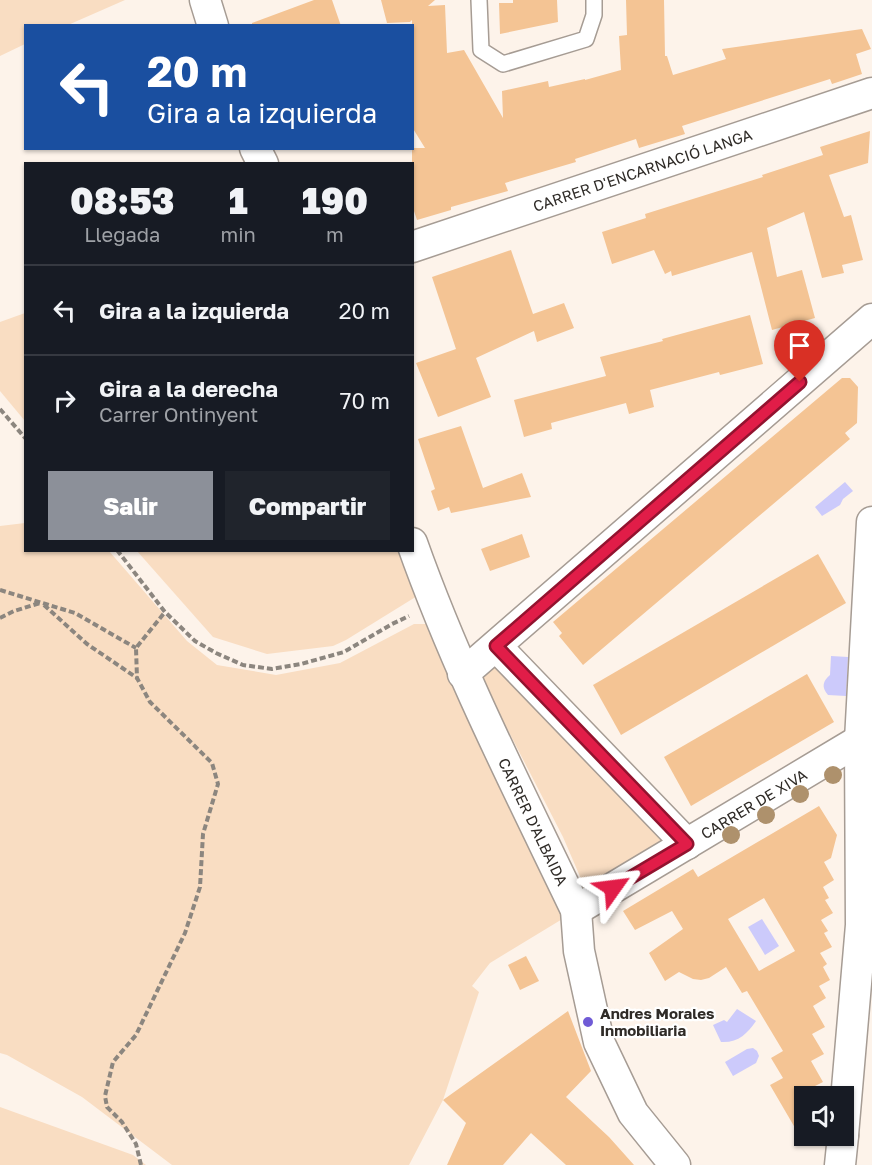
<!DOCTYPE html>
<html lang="es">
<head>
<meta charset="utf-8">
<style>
  :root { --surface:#171b24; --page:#20242c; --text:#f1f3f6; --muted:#9ea1a6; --line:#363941; --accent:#8c9099 }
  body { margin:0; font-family:"Golos Text",sans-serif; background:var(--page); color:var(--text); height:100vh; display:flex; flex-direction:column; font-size:22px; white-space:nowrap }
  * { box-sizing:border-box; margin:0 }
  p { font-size:20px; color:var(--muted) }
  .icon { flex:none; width:33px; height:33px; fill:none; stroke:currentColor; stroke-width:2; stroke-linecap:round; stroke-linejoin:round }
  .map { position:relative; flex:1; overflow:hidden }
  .side { position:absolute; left:24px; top:162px; width:390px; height:390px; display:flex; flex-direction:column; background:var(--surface); border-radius:0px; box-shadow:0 2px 4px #0004 }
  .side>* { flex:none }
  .top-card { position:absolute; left:24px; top:24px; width:390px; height:126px; border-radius:0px; box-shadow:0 2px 4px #0004; background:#1a4fa0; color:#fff; overflow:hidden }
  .buttons { position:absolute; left:794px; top:1086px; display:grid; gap:12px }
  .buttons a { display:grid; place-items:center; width:60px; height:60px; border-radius:0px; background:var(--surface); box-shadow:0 2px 4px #0004; font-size:30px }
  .pin { position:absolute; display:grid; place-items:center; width:51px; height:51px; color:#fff; margin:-62px -26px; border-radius:50% 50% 50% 0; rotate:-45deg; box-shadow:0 0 6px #0007 }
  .pin .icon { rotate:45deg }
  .me { position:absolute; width:66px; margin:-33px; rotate:59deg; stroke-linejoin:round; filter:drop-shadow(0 0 4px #0008) }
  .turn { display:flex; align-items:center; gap:21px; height:126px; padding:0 24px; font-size:27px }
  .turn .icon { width:78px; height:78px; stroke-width:2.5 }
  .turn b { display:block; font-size:42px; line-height:51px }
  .eta { display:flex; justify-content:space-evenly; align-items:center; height:102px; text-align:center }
  .eta b { font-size:36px; font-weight:800; line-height:42px }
  .primary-button { display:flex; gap:12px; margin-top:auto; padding:12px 24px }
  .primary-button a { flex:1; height:69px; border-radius:0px; background:var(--accent); color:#fff; font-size:24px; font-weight:800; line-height:69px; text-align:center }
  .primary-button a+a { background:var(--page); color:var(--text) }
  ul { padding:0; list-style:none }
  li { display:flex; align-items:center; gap:18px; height:90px; padding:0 24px; border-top:2px solid var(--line) }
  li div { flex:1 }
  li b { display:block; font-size:22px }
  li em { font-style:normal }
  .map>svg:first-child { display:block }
</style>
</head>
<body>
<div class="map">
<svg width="872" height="1165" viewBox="0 0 872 1165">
  <rect width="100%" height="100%" fill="#fdf3ea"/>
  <g fill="#f9ddc2">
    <polygon points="0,0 125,0 68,25 26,26 25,44 0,56"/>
    <polygon points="25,313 26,313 25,421 0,391 0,322"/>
    <polygon points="25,523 26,550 109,551 187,641 217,665 276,675 340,663 414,624 426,624 485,742 564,918 490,963 472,986 479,992 443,1100 409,1165 172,1165 82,1097 7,1055 0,1053 0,526"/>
    <polygon points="137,551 406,551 422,593 346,640 333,646 267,654 213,637"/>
    <polygon points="493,658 668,847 588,895 563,837 477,670"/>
    <polygon points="0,1107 133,1155 146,1165 0,1165"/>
  </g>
  <g fill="#cccafb">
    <polygon points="845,482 853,491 843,499 840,505 822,516 815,507"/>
    <path d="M831,656L848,657L846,696L828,695C821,687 823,681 830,675Z"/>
    <polygon points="762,919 779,946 765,955 748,927"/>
    <path d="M737,1009L756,1021C747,1034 738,1043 721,1042L713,1025L724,1020L727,1022Z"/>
    <polygon points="753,1048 757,1051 759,1056 756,1063 733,1076 725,1062 747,1049"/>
  </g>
  <g fill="#f4c494" fill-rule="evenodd">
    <polygon points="314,0 332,0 341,26 252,26 252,23"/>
    <polygon points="381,0 435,0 428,6 445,5 447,53 464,50 503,118 502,91 548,81 549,87 585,79 585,80 621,70 619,36 627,35 626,0 664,0 665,56 667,56 673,75 726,59 722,49 862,29 871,49 856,54 862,74 832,84 830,79 682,126 685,134 639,148 636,139 575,159 576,162 505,183 508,191 451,207 451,210 417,220 412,205 412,148 425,148 412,127 412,20 410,22 387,23"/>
    <polygon points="513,0 557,0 558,22 500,34 499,3 513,3"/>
    <polygon points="870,131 868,163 829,175 844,217 851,215 863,260 842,265 844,273 822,278 804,212 767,228 777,277 802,270 815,318 772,330 752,252 672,276 671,271 665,274 654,250 612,264 602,232 646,218 645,214 763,177 762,175 823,155 820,147"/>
    <polygon points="511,250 533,314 564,303 574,328 537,342 534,331 476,358 491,397 438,417 416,363 456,349 432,277"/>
    <polygon points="750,315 763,364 720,375 719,372 650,390 654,407 629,414 626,403 551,423 552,429 524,437 514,400 606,376 600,357 663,341 662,339"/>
    <polygon points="842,378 850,378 858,387 857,423 845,433 850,439 583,665 559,636 562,633 553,622"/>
    <polygon points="461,426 483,488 522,473 531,497 451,513 449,507 438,511 431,491 435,489 418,439"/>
    <polygon points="522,534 530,557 490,571 481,549"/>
    <polygon points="818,554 846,603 621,735 593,685"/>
    <polygon points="807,674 834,722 691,806 664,757"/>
    <path d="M819,806L837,835L831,858L824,862L834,880L823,887L829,898L825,900L833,913L821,920L828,931L824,933L832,947L820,953L827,964L823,967L830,980L819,986L826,998L813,1006L825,1027L812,1034L824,1054L811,1061L823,1082L809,1089L814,1096H804V1129L798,1133L770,1085L783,1078L771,1058L783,1051L747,991L742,993L726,967L709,978L701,980L693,979L679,972L665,981L649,953L683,929L672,911L635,930L623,911L693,869L698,877ZM764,898L795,951L759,971L728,919Z"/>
    <polygon points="526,956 539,981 520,990 508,965"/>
    <polygon points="568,1011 591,1071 566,1097 609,1137 634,1165 566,1165 531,1133 503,1165 447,1165 466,1123 443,1100"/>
  </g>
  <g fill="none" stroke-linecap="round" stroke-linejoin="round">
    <defs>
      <polyline id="service" points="479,0 481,50 503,64 586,39 594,15 594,0"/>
      <g id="minor">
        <polyline points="205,0 213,26"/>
        <polyline points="255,148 263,164"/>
        <path id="s1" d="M412,247L872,93"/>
        <path id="s2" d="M412,543C457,670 518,789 576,910L579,951L599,1042L633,1113L675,1165"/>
        <polyline points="496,646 687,844"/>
        <polyline points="463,674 872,319"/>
        <path id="s3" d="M576,910L860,740L872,741"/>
        <polyline points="843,1135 861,925 860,740 872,522"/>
        <polyline points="840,1165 843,1136"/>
      </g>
    </defs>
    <use href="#service" stroke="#a69c94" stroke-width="18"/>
    <use href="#minor" stroke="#a69c94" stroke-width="33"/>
    <g stroke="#8c867f" stroke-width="4" stroke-dasharray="6 3" stroke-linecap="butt">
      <polyline points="0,409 26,439"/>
      <polyline points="117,550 165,612 195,641 216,653 243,665 272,669 301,664 344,652 392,624 409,616"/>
      <polyline points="0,590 75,613 136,648"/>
      <polyline points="44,605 87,644 137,678"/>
      <polyline points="0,618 14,611 40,603"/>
      <polyline points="141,1165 136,1144 122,1122 107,1107 105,1096 113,1062 136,1035 185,933 200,887 203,834 218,784 212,763 150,702 137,678 136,648 165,612"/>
    </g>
    <use href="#service" stroke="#fff" stroke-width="15"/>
    <use href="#minor" stroke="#fff" stroke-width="30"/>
  </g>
  <g fill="#ae916c">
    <circle cx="833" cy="775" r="9"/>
    <circle cx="800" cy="794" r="9"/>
    <circle cx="766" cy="815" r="9"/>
    <circle cx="731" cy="835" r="9"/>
  </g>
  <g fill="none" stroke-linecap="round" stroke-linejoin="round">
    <defs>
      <polyline id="route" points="613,888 687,844 496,646 800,382"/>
    </defs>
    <use href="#route" stroke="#92132f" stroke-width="15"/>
    <use href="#route" stroke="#e11d48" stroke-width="10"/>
  </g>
  <circle fill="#705bd6" stroke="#fff" stroke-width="2" cx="588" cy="1022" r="6"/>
  <g text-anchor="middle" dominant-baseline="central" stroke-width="4.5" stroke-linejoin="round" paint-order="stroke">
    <g font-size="15" fill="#2f2b27" stroke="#fff">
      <text stroke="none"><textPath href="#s1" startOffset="243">CARRER D'ENCARNACIÓ LANGA</textPath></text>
      <text stroke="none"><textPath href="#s3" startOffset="207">CARRER DE XIVA</textPath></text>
      <text stroke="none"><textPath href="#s2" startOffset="304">CARRER D'ALBAIDA</textPath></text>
    </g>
    <g font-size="15" font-weight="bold" fill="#2f2b27" stroke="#fff" text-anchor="start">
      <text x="600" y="1013">Andres Morales<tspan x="600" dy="17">Inmobiliaria</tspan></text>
    </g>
  </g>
</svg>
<div class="buttons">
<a><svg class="icon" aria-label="sound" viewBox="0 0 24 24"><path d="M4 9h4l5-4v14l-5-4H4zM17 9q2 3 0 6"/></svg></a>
</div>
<div class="pin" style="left:800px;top:382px;background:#d93025"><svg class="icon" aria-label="arrive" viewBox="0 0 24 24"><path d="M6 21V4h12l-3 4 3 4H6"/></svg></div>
<svg class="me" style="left:613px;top:888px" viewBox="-20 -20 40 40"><path d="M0-17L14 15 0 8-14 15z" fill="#e11d48" stroke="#fff" stroke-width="4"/></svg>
<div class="top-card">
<div class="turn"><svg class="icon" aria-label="left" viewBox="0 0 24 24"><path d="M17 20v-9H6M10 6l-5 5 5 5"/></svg><div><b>20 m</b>Gira a la izquierda</div></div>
</div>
<section class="side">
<div class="eta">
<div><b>08:53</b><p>Llegada</p></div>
<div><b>1</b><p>min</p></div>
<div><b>190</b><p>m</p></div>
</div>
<ul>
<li><svg class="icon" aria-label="left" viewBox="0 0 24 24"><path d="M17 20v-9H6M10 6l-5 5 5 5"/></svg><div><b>Gira a la izquierda</b></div><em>20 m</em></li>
<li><svg class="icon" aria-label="right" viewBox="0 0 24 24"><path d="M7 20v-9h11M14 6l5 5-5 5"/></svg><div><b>Gira a la derecha</b><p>Carrer Ontinyent</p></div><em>70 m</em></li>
</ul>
<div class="primary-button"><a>Salir</a><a>Compartir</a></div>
</section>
</div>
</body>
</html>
